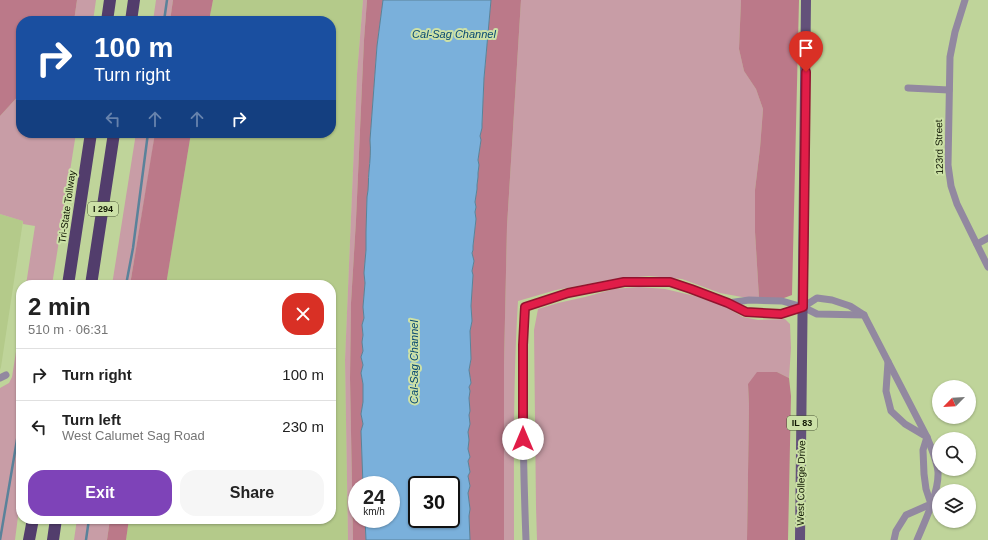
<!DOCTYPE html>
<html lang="en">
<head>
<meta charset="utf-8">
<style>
  :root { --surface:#fff; --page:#f6f6f6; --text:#222; --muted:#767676; --line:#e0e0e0; --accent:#7e43b8 }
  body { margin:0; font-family:Helvetica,sans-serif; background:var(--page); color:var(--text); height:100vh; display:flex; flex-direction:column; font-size:15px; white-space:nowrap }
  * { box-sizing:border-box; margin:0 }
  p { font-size:13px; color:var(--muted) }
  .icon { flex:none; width:22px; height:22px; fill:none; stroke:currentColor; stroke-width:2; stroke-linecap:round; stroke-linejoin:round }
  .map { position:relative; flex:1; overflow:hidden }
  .sheet { position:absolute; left:16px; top:280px; width:320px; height:244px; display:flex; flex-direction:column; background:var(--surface); border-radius:16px; box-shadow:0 1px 3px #0004 }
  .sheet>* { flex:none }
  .banner { position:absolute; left:16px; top:16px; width:320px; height:122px; border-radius:16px; box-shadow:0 1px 3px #0004; background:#1a4fa0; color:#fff; overflow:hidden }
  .needle { width:26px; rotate:246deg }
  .fabs { position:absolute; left:932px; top:380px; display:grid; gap:8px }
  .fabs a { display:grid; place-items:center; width:44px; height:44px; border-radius:50%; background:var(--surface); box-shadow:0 1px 3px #0004; font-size:20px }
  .speed { position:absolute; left:348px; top:476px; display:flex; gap:8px; font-size:20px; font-weight:700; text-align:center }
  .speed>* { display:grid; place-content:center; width:52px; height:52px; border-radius:50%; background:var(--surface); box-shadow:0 1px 3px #0004; line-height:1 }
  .speed small { font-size:10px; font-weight:400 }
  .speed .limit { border:2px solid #111; border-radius:6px; background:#fff; color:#111 }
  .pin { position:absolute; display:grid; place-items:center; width:34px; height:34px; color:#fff; margin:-41px -17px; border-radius:50% 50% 50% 0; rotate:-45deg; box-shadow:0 0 4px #0007 }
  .pin .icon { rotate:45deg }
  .me { position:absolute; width:44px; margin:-22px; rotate:0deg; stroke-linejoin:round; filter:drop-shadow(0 0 3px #0008) }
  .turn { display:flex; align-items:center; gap:14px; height:84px; padding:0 12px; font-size:18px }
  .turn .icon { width:52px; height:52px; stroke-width:2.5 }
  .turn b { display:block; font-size:28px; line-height:34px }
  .lanes { display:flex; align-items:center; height:38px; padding:0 12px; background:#0003; justify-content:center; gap:20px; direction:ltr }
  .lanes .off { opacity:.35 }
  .round { display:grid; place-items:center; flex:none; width:42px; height:42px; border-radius:16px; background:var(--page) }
  .overview { display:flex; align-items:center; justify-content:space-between; height:68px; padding:0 12px }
  h1 { font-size:24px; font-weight:600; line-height:30px }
  .button { display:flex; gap:8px; margin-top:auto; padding:8px 12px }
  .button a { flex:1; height:46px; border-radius:16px; background:var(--accent); color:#fff; font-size:16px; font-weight:600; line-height:46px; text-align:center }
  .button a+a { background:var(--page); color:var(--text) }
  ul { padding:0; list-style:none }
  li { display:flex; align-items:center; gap:12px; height:52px; padding:0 12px; border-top:1px solid var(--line) }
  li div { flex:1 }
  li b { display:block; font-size:15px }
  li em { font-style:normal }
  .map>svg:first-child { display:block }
</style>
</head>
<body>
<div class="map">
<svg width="988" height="540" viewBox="0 0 988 540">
  <rect width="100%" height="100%" fill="#bfd49a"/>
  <g fill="#b4ca8a">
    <polygon points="213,0 363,0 357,74 345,360 348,540 126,540 129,519 331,519 331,285 166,285 191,133 331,133 331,21 209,21"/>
    <polygon points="0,214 23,221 1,367 0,370"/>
  </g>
  <g fill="#c89da6">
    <polygon points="77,0 96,0 93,21 74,21"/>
    <polygon points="156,0 173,0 170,21 153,21"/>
    <polygon points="363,0 367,0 364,40 356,220 351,303 350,378 353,540 348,540 345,360 357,74"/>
    <path d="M521,0H741L739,49L744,71L756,89L763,109L760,148L755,190V232L759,298L742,297L720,293L682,279L649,276L614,279L556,290L518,301C513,380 514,460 514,540H504V364L507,226Z"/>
    <polygon points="21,93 21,133 76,133 52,285 26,285 35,226 23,224 23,221 0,214 0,116"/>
    <polygon points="136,133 155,133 152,154 130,285 112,285"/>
    <polygon points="639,287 665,289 695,296 724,306 743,317 758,320 785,319 790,324 791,348 789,378 777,372 748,384 749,406 747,540 537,540 536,507 534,330 538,309 558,303 585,297 614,289"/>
    <polygon points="21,320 21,493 15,540 0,540 0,388 9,383 12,377"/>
    <polygon points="77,519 110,519 107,540 74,540"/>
  </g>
  <g fill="#bb7989">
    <polygon points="0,0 77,0 74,21 21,21 21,93 0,116"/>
    <polygon points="173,0 213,0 209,21 170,21"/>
    <path d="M367,0H383L377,46L370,140C371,151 370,161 369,171C368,180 369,188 367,197L366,232V250L364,273L365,283L363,307L364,318L362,325L363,335L362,342L363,351L361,357L363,365L361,373L363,384V402L361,414L363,424L361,431L363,485H357V519H365L366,540H353L350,378L351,303L356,220L364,40Z"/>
    <polygon points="491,0 521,0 507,226 504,364 504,540 470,540 469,516 470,509 468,493 470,486 468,476 470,472 468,461 470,457 468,449 469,440 468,432 470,424 469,415 470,411 469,398 470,391 469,387 471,383 469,370 471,359 470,331 472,321 471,306 473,275 472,271 474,261 472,253 473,250 473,246 476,219 475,212 476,207 475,202 477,189 477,185 478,177 478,173 479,165 478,160 481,140 480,136 482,128 482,124 484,78"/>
    <polygon points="741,0 799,0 792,295 784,298 759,298 755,232 755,190 760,148 763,109 756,89 744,71 739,49"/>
    <polygon points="155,133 191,133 166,285 130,285"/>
    <polygon points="757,372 777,372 789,378 791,396 788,540 747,540 749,406 748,384"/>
    <polygon points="110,519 129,519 126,540 107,540"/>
  </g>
  <path fill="#7ab0db" stroke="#5a829a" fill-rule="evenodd" d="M383,0H491L484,78L482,124V128L480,136L481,140L478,160L479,165L478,173V177L477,185V189L475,202L476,207L475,212L476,219L473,246V250L472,253L474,261L472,271L473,275L471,306L472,321L470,331L471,359L469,370L471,383L469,387L470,391L469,398L470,411L469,415L470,424L468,432L469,440L468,449L470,457L468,461L470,472L468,476L470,486L468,493L470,509L469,516L470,540H366L365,519H391V485H363L361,431L363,424L361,414L363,402V384L361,373L363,365L361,357L363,351L362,342L363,335L362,325L364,318L363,307L365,283L364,273L366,250V232L367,197C369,188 368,180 369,171C370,161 371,151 370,140L377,46ZM417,485H451V519H417Z"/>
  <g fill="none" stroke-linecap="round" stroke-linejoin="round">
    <g stroke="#5a829a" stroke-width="2.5">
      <polyline points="164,21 167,0"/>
      <polyline points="126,285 133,248 148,133"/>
      <polyline points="0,540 21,416"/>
      <polyline points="86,540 89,519"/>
    </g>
    <g stroke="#9288a0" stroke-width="7">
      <polyline points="965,0 955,32 950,57 948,165 951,186 957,204 988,267"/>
      <polyline points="908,88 949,90"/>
      <polyline points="977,244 988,238"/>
      <polyline points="728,303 749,300 782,301 803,307 817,314 864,315"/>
      <polyline points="888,362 886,391 891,411 905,424 927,437 923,450 924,474 926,489 931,504 906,515 896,531 894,540"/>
      <polyline points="0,378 6,375"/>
      <path d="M526,540C523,462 521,385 525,307L568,293L624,282H670L691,289L728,303L746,312L781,314L803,307L817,298L832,300L850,306L864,315L927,437C931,448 937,460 938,472C939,492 925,521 917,540"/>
    </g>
    <polyline stroke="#63517a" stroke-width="10" points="800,540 806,0"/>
    <g stroke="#523d6c" stroke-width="12">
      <polyline points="107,21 110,0"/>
      <polyline points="131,21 134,0"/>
      <polyline points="68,285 91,133"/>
      <polyline points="91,285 114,133"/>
      <polyline points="29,540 33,519"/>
      <polyline points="53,540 56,519"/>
    </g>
  </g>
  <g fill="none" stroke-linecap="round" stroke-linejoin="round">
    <defs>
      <polyline id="route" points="523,439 523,345 525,307 568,293 624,282 670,282 691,289 728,303 746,312 781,314 803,307 806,72"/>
    </defs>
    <use href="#route" stroke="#92132f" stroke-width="10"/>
    <use href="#route" stroke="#e11d48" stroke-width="7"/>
  </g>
  <g text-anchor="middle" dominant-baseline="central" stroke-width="4" stroke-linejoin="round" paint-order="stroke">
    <g fill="#cce1a7" stroke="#495434" stroke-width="1">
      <rect x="88" y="202" width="30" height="14" rx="3"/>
      <rect x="787" y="416" width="30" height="14" rx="3"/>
    </g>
    <g font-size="9" font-weight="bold" fill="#111803">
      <text x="103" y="209">I 294</text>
      <text x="802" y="423">IL 83</text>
    </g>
    <g font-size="10" fill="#111803" stroke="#cce1a7">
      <text transform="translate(939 147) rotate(-91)">123rd Street</text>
      <text transform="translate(67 207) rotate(-82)">Tri-State Tollway</text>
      <text transform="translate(801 483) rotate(-89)">West College Drive</text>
    </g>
    <g font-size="11" font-style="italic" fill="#074871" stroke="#cce1a7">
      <text x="454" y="34">Cal-Sag Channel</text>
      <text transform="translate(414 362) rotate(-90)">Cal-Sag Channel</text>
    </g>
  </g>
</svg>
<div class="fabs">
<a><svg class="needle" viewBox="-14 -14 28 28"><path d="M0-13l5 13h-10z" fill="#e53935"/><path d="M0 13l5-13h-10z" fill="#767676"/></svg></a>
<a><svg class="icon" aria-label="search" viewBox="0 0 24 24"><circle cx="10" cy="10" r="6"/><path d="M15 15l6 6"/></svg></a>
<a><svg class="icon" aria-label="layers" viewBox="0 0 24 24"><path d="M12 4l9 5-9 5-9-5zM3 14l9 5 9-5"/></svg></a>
</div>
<div class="speed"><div>24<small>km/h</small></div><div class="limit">30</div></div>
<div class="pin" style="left:806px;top:72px;background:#d93025"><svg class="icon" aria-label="arrive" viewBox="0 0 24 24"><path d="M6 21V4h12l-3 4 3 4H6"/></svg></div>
<svg class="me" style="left:523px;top:439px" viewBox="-20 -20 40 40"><circle r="19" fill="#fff"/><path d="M0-13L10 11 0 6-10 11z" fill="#e11d48"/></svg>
<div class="banner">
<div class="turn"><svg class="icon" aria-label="right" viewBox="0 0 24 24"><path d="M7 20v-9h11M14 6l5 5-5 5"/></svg><div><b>100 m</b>Turn right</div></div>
<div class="lanes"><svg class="icon off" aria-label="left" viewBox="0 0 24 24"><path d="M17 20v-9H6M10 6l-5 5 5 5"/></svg><svg class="icon off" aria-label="ahead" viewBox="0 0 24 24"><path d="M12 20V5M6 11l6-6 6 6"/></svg><svg class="icon off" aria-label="ahead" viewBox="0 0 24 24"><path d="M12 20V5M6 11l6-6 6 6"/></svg><svg class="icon" aria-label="right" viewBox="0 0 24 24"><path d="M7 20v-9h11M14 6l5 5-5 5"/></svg></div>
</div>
<section class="sheet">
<div class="overview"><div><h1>2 min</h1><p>510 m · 06:31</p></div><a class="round" style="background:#d93025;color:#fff"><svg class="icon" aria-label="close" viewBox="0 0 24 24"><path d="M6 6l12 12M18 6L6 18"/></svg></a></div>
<ul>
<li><svg class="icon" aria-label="right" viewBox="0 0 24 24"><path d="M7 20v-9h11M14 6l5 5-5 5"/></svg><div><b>Turn right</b></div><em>100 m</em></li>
<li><svg class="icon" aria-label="left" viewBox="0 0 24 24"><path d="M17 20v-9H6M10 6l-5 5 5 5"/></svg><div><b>Turn left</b><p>West Calumet Sag Road</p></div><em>230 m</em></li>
</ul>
<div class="button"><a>Exit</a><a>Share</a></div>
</section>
</div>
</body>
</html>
